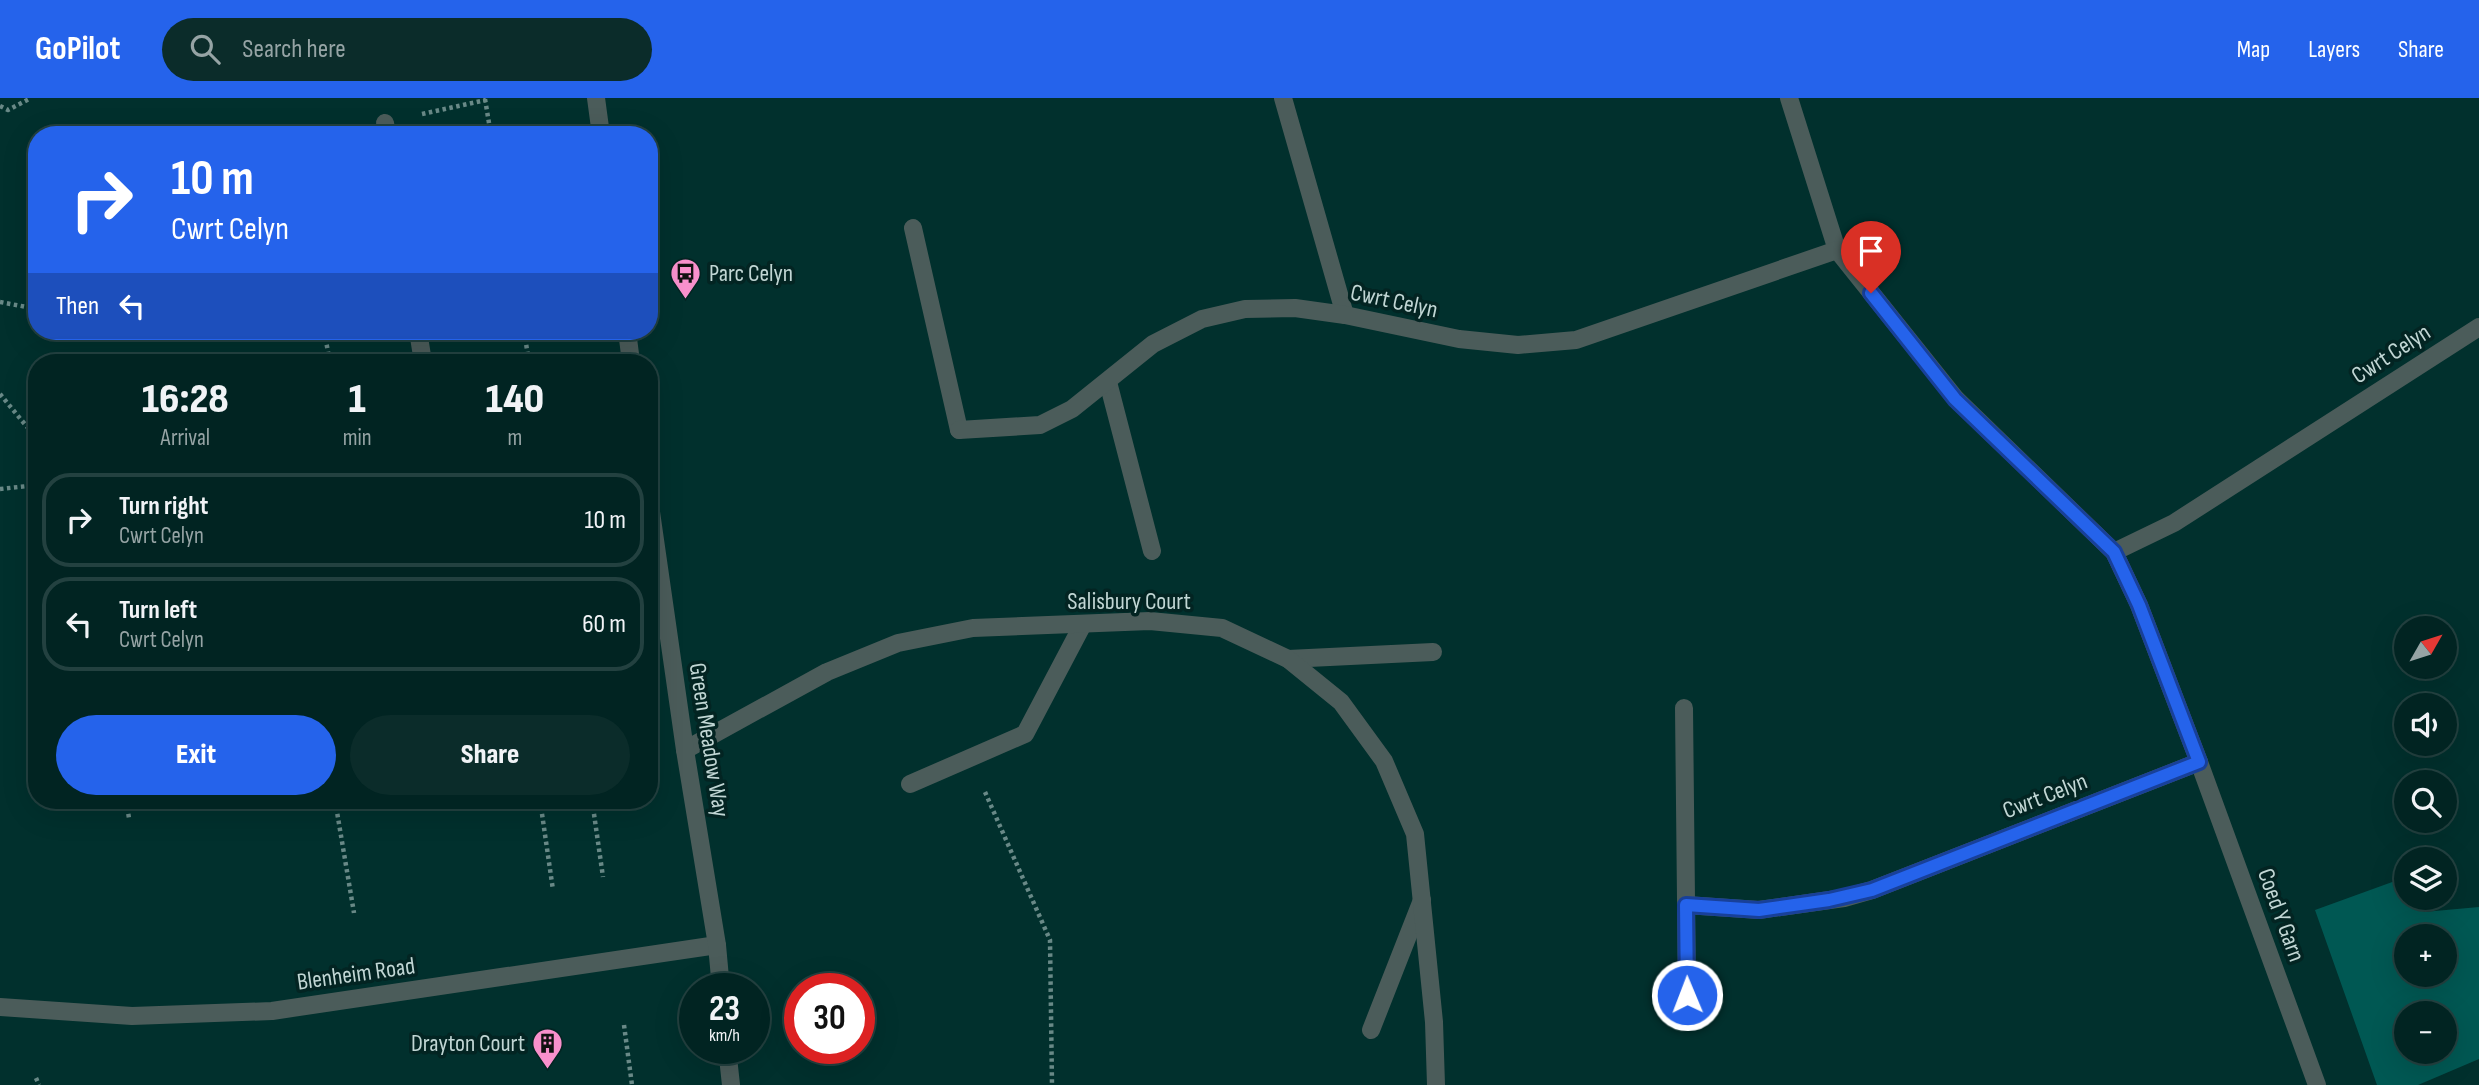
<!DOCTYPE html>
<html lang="en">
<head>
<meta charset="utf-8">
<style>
  :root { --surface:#012422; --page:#0b2c2a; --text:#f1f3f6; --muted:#96a4a5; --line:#234140; --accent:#2563eb }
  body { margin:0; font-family:"Sofia Sans Condensed",sans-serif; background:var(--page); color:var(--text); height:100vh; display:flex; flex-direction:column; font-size:26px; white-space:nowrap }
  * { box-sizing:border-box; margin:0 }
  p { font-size:23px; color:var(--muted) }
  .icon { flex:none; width:38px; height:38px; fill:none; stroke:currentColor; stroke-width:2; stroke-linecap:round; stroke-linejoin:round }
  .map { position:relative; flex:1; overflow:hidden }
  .panel { position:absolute; left:28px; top:256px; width:630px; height:455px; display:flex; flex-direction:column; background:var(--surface); border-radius:28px; box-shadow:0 7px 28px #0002,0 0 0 2px var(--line) }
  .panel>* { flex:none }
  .top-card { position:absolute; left:28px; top:28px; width:630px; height:214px; border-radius:28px; box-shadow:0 7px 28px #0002,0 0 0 2px var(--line); background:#2563eb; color:#fff; overflow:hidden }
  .needle { width:46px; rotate:51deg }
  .controls { position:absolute; left:2394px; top:518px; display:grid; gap:14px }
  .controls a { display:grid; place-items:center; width:63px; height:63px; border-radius:50%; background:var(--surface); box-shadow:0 7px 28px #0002,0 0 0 2px var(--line); font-size:35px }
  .speed { position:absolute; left:679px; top:875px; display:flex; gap:14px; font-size:35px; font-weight:700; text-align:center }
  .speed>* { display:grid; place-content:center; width:91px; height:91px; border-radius:50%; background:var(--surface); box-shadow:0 7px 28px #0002,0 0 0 2px var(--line); line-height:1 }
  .speed small { font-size:18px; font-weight:400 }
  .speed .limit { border:10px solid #d22; background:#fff; color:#111 }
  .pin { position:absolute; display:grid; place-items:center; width:60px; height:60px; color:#fff; margin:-72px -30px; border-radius:50% 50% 50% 0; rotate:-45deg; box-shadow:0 0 7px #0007 }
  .pin .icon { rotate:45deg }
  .me { position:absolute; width:77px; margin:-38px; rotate:359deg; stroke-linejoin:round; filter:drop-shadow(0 0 5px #0008) }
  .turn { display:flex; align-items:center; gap:24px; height:147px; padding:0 28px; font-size:32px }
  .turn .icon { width:91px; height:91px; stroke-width:2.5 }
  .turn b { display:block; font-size:49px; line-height:60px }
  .then { display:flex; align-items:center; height:66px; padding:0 28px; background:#0003; gap:14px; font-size:26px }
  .eta { display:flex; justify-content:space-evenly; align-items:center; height:119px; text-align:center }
  .eta b { font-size:42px; font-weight:800; line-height:49px }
  .cta { display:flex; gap:14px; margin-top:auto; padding:14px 28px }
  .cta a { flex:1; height:80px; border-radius:42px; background:var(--accent); color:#fff; font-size:28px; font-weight:800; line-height:80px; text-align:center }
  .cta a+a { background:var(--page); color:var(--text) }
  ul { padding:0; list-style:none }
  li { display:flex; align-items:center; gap:21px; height:94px; margin:0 14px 10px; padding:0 14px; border:4px solid var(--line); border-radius:28px }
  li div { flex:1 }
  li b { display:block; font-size:26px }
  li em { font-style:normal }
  header { display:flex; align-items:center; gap:42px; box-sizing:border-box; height:98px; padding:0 35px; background:var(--accent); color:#fff }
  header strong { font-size:33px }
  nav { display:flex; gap:38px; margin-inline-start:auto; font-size:24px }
  .search { width:490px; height:63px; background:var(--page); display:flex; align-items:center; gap:18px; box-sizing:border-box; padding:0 24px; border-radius:38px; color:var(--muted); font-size:26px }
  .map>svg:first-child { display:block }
</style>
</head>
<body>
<header>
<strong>GoPilot</strong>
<div class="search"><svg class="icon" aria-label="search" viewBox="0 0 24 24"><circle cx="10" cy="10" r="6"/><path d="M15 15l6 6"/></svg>Search here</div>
<nav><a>Map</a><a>Layers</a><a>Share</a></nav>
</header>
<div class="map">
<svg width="2479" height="987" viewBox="0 0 2479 987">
  <rect width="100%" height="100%" fill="#01302d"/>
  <path fill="#005853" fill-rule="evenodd" d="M2406,779V800H2418L2424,814L2479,809V961L2418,987H2377L2315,812ZM2445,838V877H2406V838ZM2445,915V954H2406V915Z"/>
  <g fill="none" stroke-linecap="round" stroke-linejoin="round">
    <g stroke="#698987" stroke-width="4.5" stroke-dasharray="3.5 3.5" stroke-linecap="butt">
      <polyline points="485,1 491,37"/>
      <polyline points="0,8 8,12 31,0"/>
      <polyline points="422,16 486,2"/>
      <polyline points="315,37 348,31"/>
      <polyline points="0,204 37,211"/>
      <polyline points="324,233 330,264"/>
      <polyline points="524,233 529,264"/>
      <polyline points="0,296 37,341"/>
      <polyline points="0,391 37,387"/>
      <polyline points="985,694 1050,842 1052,987"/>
      <polyline points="126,702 129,720"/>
      <polyline points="335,702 354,815"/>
      <polyline points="540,702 553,792"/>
      <polyline points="592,702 603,779"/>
      <polyline points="624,927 632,987"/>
      <polyline points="36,980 39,987"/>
    </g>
    <g stroke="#4b5c5a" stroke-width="18">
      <polyline points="1283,0 1345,217"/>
      <polyline points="385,25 387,37"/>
      <polyline points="913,130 959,332"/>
      <polyline points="418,233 423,264"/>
      <polyline points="1108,284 1152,453"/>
      <polyline points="1288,561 1433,554"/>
      <polyline points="910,686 1025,636 1083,526"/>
      <polyline points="1371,932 1422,802"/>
    </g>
    <g stroke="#4b5c5a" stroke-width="18">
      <polyline points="1789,0 1837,152 1956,301 2114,454 2139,507 2199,664 2317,987"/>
      <polyline points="959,332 1040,327 1072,311 1153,246 1202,221 1245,211 1295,210 1345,217 1459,241 1518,247 1576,242 1837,152"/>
      <polyline points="2114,454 2174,425 2479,229"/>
      <polyline points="1684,610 1687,897"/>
      <polyline points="685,652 827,574 898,545 973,530 1150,523 1222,530 1288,561 1341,604 1384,663 1415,736 1434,924 1436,987"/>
      <polyline points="1686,807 1759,812 1844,800 1872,792 2199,664"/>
      <polyline points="0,909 132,918 272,913 717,847"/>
    </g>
    <g stroke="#4b5c5a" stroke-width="18">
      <polyline points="596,0 601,37"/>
      <polyline points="627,233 631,264"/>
      <polyline points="649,400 685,652 717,847 721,891"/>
      <polyline points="727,950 731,987"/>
    </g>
  </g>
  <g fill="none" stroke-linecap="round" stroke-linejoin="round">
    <defs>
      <polyline id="route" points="1687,897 1686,807 1759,812 1829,802 1872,792 2199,664 2139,507 2114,454 1955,301 1871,195"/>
    </defs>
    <use href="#route" stroke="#184099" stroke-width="18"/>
    <use href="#route" stroke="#2563eb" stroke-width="12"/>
  </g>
  <defs>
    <symbol id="bus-pin" viewBox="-11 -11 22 30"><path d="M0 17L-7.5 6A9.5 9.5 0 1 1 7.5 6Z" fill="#f890cc" stroke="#032422"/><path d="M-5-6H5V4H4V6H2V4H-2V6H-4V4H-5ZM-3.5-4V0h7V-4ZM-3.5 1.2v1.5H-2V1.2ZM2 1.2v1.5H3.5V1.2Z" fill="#111"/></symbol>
    <symbol id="building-pin" viewBox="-11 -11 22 30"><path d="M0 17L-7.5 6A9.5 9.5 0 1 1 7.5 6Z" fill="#f890cc" stroke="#032422"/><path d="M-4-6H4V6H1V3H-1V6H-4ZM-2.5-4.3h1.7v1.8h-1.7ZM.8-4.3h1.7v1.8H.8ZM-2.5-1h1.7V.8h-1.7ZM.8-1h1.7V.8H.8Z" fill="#111"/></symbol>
  </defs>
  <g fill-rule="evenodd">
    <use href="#bus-pin" x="668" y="158" width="35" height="47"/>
    <use href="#building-pin" x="530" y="928" width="35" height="47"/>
  </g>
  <g text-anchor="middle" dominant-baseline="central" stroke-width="7" stroke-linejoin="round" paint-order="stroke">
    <g font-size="24" fill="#c1d6d4" stroke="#032422" text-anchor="start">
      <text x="709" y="175">Parc Celyn</text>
      <text x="525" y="945" text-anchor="end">Drayton Court</text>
    </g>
    <g font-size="24" fill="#c1d6d4" stroke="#032422">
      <text transform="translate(1394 203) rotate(12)">Cwrt Celyn</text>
      <text transform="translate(2391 256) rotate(-33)">Cwrt Celyn</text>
      <text x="1129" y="503">Salisbury Court</text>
      <text transform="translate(709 642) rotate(81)">Green Meadow Way</text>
      <text transform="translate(2045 698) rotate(-21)">Cwrt Celyn</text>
      <text transform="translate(2281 817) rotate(70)">Coed Y Garn</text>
      <text transform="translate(356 876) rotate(-8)">Blenheim Road</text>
    </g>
  </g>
</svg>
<div class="controls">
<a><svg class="needle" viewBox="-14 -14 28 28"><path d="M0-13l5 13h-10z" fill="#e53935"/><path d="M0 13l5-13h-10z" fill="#96a4a5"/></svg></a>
<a><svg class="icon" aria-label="sound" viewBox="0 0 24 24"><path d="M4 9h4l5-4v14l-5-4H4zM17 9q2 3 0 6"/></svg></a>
<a><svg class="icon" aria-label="search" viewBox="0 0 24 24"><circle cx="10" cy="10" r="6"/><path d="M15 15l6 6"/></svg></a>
<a><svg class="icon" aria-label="layers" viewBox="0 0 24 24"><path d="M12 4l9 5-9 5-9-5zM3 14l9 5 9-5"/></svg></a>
<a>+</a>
<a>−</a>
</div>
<div class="speed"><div>23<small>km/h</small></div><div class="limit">30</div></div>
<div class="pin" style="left:1871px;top:195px;background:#d93025"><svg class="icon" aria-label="arrive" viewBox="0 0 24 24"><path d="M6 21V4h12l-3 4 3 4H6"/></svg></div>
<svg class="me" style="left:1687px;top:897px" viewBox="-20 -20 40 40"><circle r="17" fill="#2563eb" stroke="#fff" stroke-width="3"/><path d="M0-11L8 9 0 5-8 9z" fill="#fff"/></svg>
<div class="top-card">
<div class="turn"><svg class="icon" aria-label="right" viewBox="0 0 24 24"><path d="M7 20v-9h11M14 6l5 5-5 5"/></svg><div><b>10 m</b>Cwrt Celyn</div></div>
<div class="then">Then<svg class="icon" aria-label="left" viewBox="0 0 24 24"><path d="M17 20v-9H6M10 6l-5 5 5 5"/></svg></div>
</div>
<section class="panel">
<div class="eta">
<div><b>16:28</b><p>Arrival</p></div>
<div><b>1</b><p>min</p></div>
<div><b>140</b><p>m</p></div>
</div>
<ul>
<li><svg class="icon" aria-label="right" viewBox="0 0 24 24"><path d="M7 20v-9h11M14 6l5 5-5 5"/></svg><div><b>Turn right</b><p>Cwrt Celyn</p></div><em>10 m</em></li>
<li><svg class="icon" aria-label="left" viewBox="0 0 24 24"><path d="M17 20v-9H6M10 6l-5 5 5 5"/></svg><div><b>Turn left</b><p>Cwrt Celyn</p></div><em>60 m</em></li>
</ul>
<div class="cta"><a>Exit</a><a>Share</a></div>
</section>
</div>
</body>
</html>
